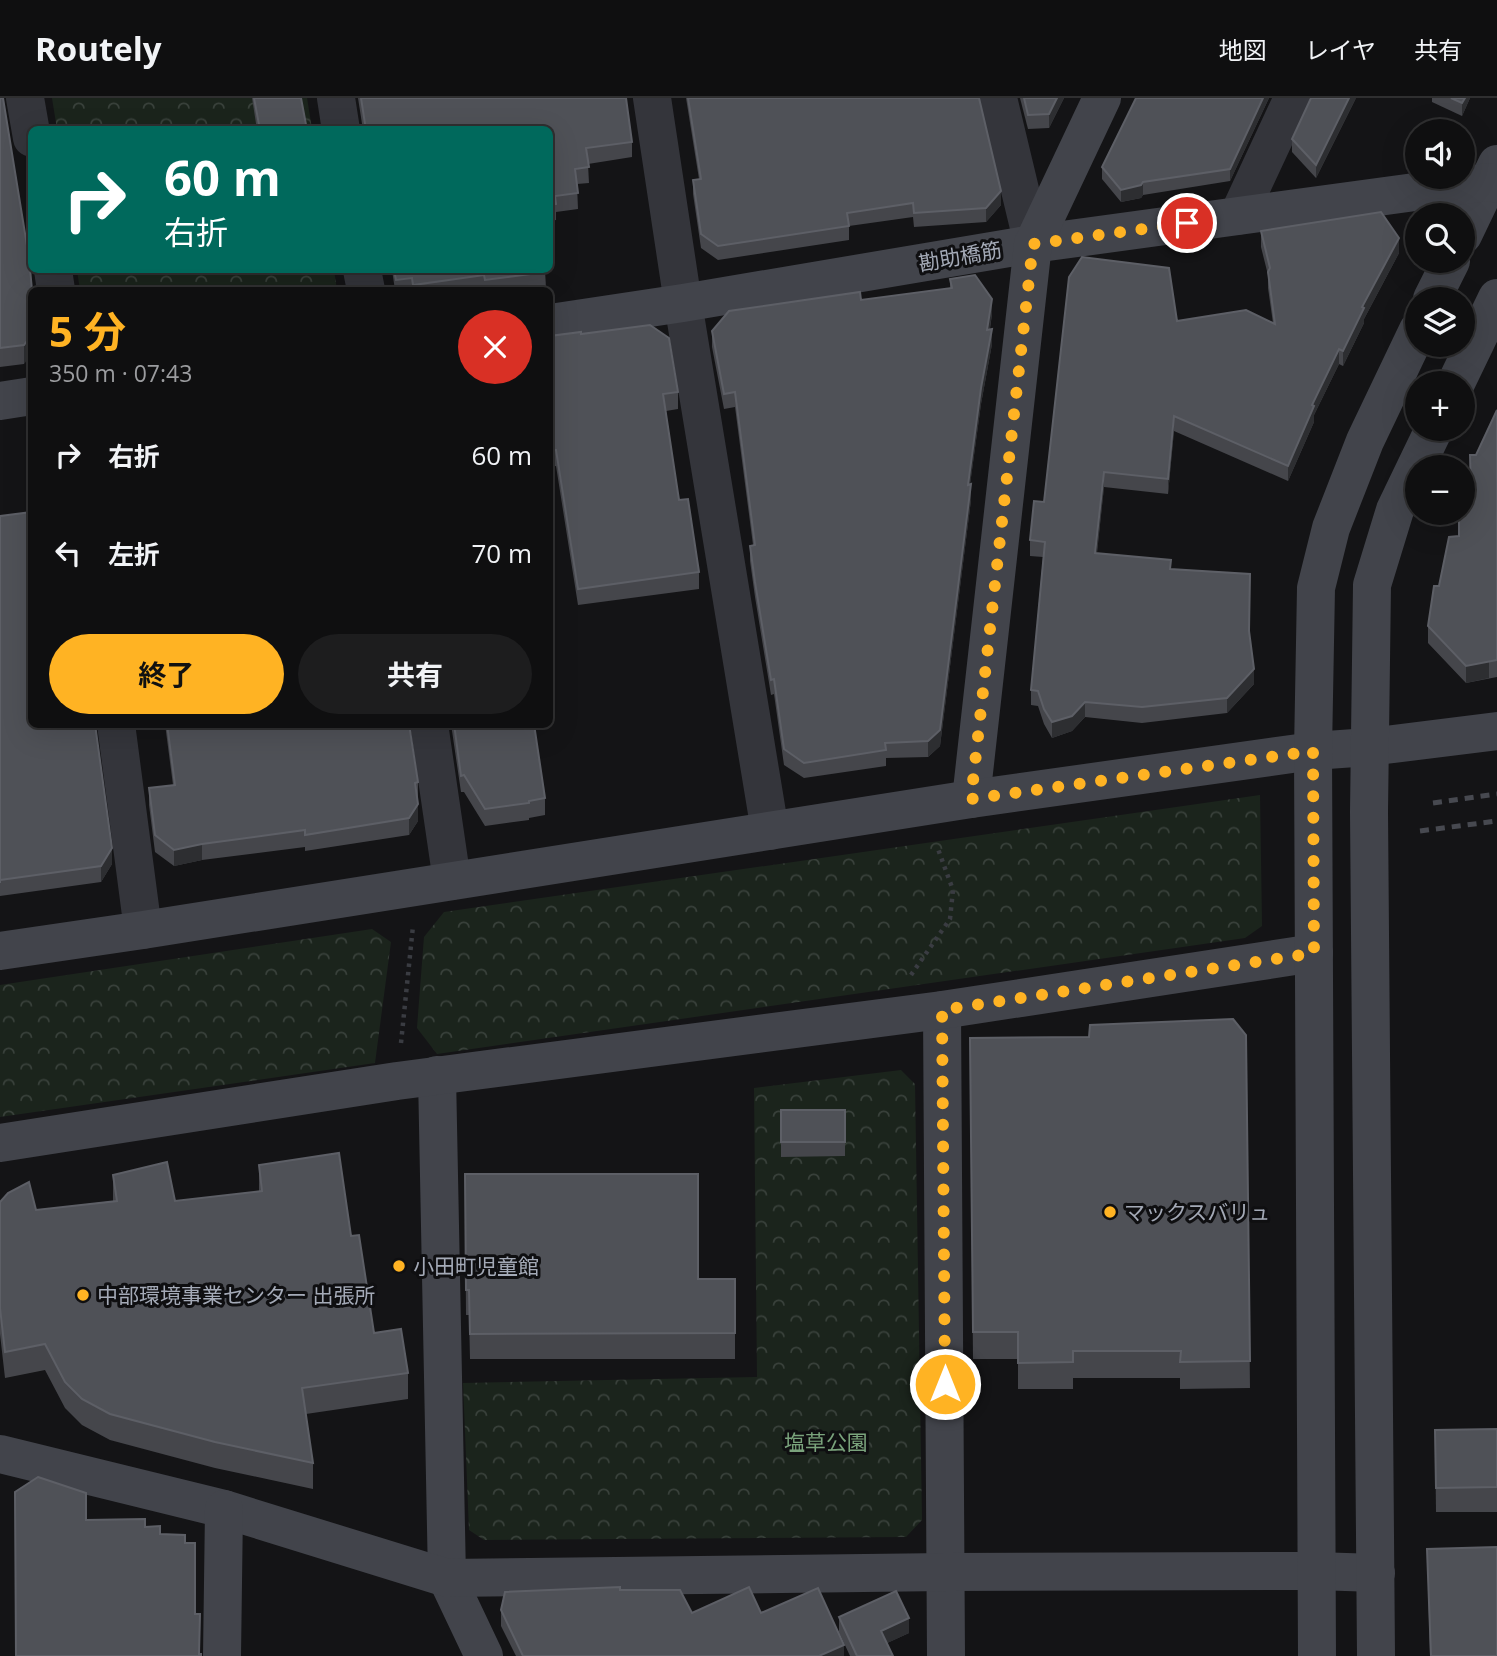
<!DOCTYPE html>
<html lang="ja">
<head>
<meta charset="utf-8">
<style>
  :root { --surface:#0f0f10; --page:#1d1d1e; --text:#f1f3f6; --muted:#9b9c9f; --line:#2f2f30; --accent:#ffb323 }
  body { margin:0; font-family:"Open Sans","Noto Sans JP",sans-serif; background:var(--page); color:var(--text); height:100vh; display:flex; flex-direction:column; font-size:26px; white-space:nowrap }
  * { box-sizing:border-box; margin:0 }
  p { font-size:23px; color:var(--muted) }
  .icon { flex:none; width:38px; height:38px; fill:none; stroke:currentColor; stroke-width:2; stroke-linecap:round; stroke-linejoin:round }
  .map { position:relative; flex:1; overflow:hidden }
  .side { position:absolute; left:28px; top:189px; width:525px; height:441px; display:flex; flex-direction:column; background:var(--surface); border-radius:10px; box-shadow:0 7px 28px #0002,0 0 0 2px var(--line) }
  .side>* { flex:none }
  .banner { position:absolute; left:28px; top:28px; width:525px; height:147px; border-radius:10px; box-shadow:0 7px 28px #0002,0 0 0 2px var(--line); background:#00695c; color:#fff; overflow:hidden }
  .fabs { position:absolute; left:1405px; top:21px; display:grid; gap:14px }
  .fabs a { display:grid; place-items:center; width:70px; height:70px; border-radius:50%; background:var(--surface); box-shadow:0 7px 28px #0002,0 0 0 2px var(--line); font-size:35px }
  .pin { position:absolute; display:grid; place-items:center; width:60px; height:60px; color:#fff; margin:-30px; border:4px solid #fff; border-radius:50%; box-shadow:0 2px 7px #0007 }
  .me { position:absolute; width:77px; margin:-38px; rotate:0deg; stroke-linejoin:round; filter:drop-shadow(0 0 5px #0008) }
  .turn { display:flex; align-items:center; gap:24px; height:147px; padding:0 21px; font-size:32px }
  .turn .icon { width:91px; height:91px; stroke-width:2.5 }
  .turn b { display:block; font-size:49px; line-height:60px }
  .round { display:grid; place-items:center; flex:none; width:74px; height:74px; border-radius:37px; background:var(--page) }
  .headline { display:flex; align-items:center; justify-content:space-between; height:119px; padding:0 21px }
  h1 { font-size:42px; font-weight:700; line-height:52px; color:var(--accent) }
  .cta { display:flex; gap:14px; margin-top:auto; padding:14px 21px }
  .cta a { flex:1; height:80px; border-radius:42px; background:var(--accent); color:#111; font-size:28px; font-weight:700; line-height:80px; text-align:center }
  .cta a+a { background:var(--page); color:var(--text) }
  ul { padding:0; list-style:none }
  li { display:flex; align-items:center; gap:21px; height:98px; padding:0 21px }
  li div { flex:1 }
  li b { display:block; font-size:26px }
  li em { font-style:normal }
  header { display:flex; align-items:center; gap:42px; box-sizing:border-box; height:98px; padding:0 35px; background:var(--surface); border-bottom:2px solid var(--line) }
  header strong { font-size:33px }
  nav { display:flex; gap:38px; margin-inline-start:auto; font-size:24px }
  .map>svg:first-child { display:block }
</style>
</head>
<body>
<header>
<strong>Routely</strong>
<nav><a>地図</a><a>レイヤ</a><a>共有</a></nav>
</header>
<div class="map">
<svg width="1497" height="1558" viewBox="0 0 1497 1558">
  <defs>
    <pattern id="park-crowns" width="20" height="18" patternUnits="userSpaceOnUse" patternTransform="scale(1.75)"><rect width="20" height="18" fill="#1b241c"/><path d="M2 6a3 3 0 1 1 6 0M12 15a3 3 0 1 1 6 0" fill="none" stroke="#39413b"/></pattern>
  </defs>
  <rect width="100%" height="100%" fill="#141416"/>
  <g fill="url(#park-crowns)">
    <polygon points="52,0 307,0 312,31 57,31"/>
    <polygon points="77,172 334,172 337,192 80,192"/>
    <polygon points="1260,697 1262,828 1245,840 437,956 417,930 424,839 444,814"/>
    <polygon points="372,831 391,844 375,965 0,1019 0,887"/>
    <polygon points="901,972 915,986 922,1422 906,1439 484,1442 469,1432 463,1285 757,1279 754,990"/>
  </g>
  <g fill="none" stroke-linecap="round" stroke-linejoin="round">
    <g stroke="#3a3c42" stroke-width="4.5" stroke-dasharray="3.5 5" stroke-linecap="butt">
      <polyline points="911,877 950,821 953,792 938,751"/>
      <polyline points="401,945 413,828"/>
    </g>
    <g stroke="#34353b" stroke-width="38">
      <polyline points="25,0 32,40"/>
      <polyline points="336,0 341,32"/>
      <polyline points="652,0 683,205 770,733"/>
      <polyline points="998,0 1033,146"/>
      <polyline points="1238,118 1293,0"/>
      <polyline points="53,172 56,192"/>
      <polyline points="362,172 366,192"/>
      <polyline points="116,626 143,832"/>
      <polyline points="429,626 452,783"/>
    </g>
    <g stroke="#42444b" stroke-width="38">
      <polyline points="1463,137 1497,66"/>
      <polyline points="1432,201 1451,163"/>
      <polyline points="550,225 683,205 1033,146 1488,84 1497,86"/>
      <polyline points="1456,285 1497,200"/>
      <polyline points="0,303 32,298"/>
      <polyline points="971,701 1033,146 1102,0"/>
      <polyline points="0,853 143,832 971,701 1313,653 1369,649 1497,633"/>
      <polyline points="942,912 946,1558"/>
      <polyline points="437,977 447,1480 484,1558"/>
      <polyline points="0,1045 397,983 942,912 1314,855"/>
      <polyline points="0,1356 224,1411 447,1480 946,1474 1316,1473 1376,1475"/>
      <polyline points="222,1558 224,1411"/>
      <polyline points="1317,1558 1313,653 1316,490 1331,430 1365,343 1418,232"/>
      <polyline points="1376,1558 1369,714 1372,487 1395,412 1434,331"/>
    </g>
    <g stroke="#474950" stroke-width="5" stroke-dasharray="9 7" stroke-linecap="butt">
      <polyline points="1433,705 1497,696"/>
      <polyline points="1420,733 1497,723"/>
    </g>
  </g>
  <g fill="#45464b">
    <polygon points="0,0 29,160 24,266 0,269"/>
    <polygon points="252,0 301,0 307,32 257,32"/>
    <polygon points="358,0 626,0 632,44 632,59 588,66 589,85 577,86 578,111 556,114 556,122 550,123 550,32 363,32"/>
    <polygon points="686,0 979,0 1001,107 986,124 914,129 913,119 849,128 849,142 718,162 701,150 693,96 693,82 699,81"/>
    <polygon points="1020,0 1064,0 1049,30 1028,31"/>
    <polygon points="1136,0 1269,0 1230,83 1143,97 1141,100 1121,104 1102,81 1102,69"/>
    <polygon points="1356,0 1316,80 1292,54 1292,41"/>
    <polygon points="1432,0 1470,0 1462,18 1432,4"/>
    <polygon points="1261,133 1399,155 1364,221 1364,225 1343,268 1339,266 1314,317 1314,324 1288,383 1174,333 1168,396 1104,389 1097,455 1171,472 1249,534 1254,586 1227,615 1142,625 1085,619 1072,633 1052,640 1044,626 1038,608 1031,607 1031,592 1043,459 1030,458 1030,442 1044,404 1177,223 1273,225 1268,190 1268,177 1261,149"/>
    <polygon points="392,172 545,172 546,190 526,192 395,192"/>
    <polygon points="950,181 992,216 990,231 992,246 981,306 970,386 971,402 940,648 928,659 886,660 886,668 804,680 784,667 774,596 771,597 755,499 750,463 750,448 753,447 735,309 724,311 712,249 712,233 861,202 950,190"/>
    <polygon points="581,236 678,294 678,311 666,313 679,402 699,474 699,491 578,507 556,368 550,369 550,238"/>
    <polygon points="1497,312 1497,579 1466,585 1428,545 1428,528 1439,488 1459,438 1471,394 1476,357"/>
    <polygon points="0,418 112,766 101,784 0,798 0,801"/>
    <polygon points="165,626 409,626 418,684 418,723 409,737 305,753 305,749 202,762 174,768 155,754 149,707 149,690 173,687"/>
    <polygon points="451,626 534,626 545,700 545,717 529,720 529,722 485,728 464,694 461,694"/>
    <polygon points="1246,937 1250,1290 1180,1291 1180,1280 1073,1280 1073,1291 1018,1291 1018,1261 973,1261 970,940"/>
    <polygon points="781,1012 845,1012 845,1058 781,1059"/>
    <polygon points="259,1067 351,1138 374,1235 408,1275 408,1301 306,1316 313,1365 313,1391 215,1370 110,1342 82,1327 65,1310 45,1272 5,1280 0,1236 0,1104 36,1112 113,1103 113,1077 175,1103 259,1094"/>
    <polygon points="465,1076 698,1181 735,1181 735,1261 470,1261 469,1217 466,1217"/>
    <polygon points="1497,1331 1497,1414 1436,1414 1435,1332"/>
    <polygon points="1427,1451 1497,1558 1430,1558"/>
    <polygon points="620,1492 692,1515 761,1515 844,1558 516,1558 501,1528 501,1512"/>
    <polygon points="839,1519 909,1535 887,1545 893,1558 850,1558 839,1534"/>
  </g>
  <g fill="#2d2e31">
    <polygon points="1057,0 1064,0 1049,30 1049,16"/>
    <polygon points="1263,0 1269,0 1230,83 1230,71"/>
    <polygon points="1349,0 1356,0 1316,80 1316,67"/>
    <polygon points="1465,0 1470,0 1462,18 1462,5"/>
    <polygon points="1143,84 1143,97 1141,100 1121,104 1121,92"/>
    <polygon points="1001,93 1001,107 986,124 986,110"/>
    <polygon points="1399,140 1399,155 1364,221 1364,225 1343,268 1343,253 1362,209"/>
    <polygon points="992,201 992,216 987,247 987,232"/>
    <polygon points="992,231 992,246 981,306 968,402 968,387 981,290"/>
    <polygon points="32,236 32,256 24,266 24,247"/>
    <polygon points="1339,251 1339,266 1314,317 1314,324 1288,383 1288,368 1312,307"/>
    <polygon points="1174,318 1174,333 1168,396 1168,381"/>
    <polygon points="1104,374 1104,389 1095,470 1095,455"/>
    <polygon points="971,386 971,402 940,648 928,659 928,643"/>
    <polygon points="1489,563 1489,580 1466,585 1466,568"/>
    <polygon points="1254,571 1254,586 1227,615 1227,600"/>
    <polygon points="1085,604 1085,619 1072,633 1052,640 1052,624"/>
    <polygon points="418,706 418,723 409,737 409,720"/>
    <polygon points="202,746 202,762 174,768 174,752"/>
    <polygon points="112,750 112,766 101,784 101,768"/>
    <polygon points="909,1520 909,1535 881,1548 881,1533"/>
    <polygon points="844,1547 844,1558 819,1558"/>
  </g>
  <g fill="#4f5157" stroke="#5d5f66" stroke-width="2">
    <polygon points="0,0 3,0 29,160 32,192 32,236 24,247 0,250"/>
    <polygon points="254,0 301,0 307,32 260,32"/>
    <polygon points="361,0 626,0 632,44 586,50 589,69 575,71 578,95 555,98 556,106 550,107 550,32 366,32"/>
    <polygon points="688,0 979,0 1001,93 986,110 914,115 913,105 847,115 849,128 718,148 701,136 693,82 701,81"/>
    <polygon points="1024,0 1057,0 1049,16 1028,17"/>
    <polygon points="1136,0 1263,0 1230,71 1143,84 1141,87 1121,92 1102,69"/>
    <polygon points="1311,0 1349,0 1316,67 1292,41"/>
    <polygon points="1451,0 1465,0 1462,5"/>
    <polygon points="1381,114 1399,140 1362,209 1364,210 1343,253 1339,251 1312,307 1314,308 1288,368 1174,318 1168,381 1104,374 1095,455 1171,462 1170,471 1250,476 1249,533 1254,571 1227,600 1142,609 1085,604 1072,618 1052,624 1044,611 1038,593 1031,592 1045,444 1030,442 1034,403 1044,404 1069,179 1082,159 1169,170 1177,223 1246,212 1275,226 1268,174 1270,170 1261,133"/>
    <polygon points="394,172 545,172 546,174 485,182 484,177 413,187 412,180 396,182"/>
    <polygon points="975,177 992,201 987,232 992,231 981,290 968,387 971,386 940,632 928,643 885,645 886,652 804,665 784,651 774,581 771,582 755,484 750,448 755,447 735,294 724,296 712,233 729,213 860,194 861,202 952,190 950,181"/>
    <polygon points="650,227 669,240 678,294 663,296 679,402 688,401 699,474 578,491 556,352 550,352 550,238 581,234 581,236"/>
    <polygon points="1497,312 1497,562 1466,568 1428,528 1434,488 1439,488 1449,439 1459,438 1459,415 1463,415 1463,395 1471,394 1470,357 1476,357"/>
    <polygon points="32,414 32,626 95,626 112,750 101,768 0,782 0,785 0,418"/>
    <polygon points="167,626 409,626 418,684 415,685 418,706 409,720 305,737 305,732 202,746 174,752 155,737 149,690 175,687"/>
    <polygon points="454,626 534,626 545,700 529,703 529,705 485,711 464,677 461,678"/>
    <polygon points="1233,921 1246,937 1250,1263 1180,1264 1181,1253 1073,1253 1073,1264 1018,1265 1018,1234 973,1234 970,940 1089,939 1090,927"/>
    <rect x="781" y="1012" width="64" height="32"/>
    <polygon points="339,1055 351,1138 359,1137 374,1235 401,1231 408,1275 302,1290 313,1365 215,1344 110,1316 82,1301 65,1284 45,1246 5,1254 0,1210 0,1104 8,1095 29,1084 36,1112 117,1103 113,1077 167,1064 175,1103 262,1093 259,1067"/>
    <polygon points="465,1076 698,1076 698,1181 735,1181 735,1235 470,1236 469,1192 466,1192"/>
    <polygon points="1497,1331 1497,1389 1436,1390 1435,1332"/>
    <polygon points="38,1379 86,1395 86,1422 145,1421 145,1429 160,1428 160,1436 185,1437 185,1445 195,1445 195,1516 200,1516 199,1556 201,1556 201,1558 16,1558 15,1394"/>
    <polygon points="1497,1449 1497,1558 1431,1558 1427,1451"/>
    <polygon points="620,1489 620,1492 680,1492 692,1515 749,1489 761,1515 818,1490 844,1547 819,1558 523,1558 501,1512 505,1494"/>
    <polygon points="896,1493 909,1520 881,1533 893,1558 857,1558 839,1519"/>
  </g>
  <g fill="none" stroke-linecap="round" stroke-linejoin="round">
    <polyline stroke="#ffb323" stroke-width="12" stroke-dasharray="0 21.6" points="945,1286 942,912 1314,855 1313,653 971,701 1033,146 1187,125"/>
  </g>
  <g fill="#ffb323" stroke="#0f0f11" stroke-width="2.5">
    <circle cx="1110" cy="1114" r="7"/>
    <circle cx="399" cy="1168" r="7"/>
    <circle cx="83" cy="1197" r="7"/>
  </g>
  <g text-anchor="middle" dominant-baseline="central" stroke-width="6" stroke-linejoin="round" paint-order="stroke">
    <g font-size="21" fill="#a4aab7" stroke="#0f0f11">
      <text transform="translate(960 158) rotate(-10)">勘助橋筋</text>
    </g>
    <g font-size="21" fill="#a4aab7" stroke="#0f0f11" text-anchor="start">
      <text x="1124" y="1114">マックスバリュ</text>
      <text x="413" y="1168">小田町児童館</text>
      <text x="97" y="1197">中部環境事業センター 出張所</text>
    </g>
    <g font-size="21" fill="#7aa37c" stroke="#0f0f11">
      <text x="826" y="1344">塩草公園</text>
    </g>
  </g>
</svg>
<div class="fabs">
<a><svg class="icon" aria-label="sound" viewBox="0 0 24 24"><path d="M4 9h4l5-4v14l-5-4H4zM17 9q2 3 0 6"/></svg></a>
<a><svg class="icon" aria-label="search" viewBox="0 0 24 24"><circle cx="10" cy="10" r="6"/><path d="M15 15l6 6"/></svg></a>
<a><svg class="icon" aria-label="layers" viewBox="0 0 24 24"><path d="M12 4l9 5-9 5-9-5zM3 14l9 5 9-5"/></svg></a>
<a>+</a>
<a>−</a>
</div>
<div class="pin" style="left:1187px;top:125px;background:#d93025"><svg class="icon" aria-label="arrive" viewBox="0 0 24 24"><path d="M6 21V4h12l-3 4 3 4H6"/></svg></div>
<svg class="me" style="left:945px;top:1286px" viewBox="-20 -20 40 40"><circle r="17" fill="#ffb323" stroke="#fff" stroke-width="3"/><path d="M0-11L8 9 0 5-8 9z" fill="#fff"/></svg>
<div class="banner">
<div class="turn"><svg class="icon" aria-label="right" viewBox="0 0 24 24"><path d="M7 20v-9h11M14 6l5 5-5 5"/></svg><div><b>60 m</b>右折</div></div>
</div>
<section class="side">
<div class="headline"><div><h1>5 分</h1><p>350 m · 07:43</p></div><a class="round" style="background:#d93025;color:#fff"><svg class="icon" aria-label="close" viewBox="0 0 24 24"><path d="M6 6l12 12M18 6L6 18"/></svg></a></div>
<ul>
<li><svg class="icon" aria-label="right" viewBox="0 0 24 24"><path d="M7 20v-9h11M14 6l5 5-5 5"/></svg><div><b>右折</b></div><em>60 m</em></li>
<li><svg class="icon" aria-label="left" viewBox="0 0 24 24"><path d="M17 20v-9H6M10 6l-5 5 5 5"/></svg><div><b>左折</b></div><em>70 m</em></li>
</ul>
<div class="cta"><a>終了</a><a>共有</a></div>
</section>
</div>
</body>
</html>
